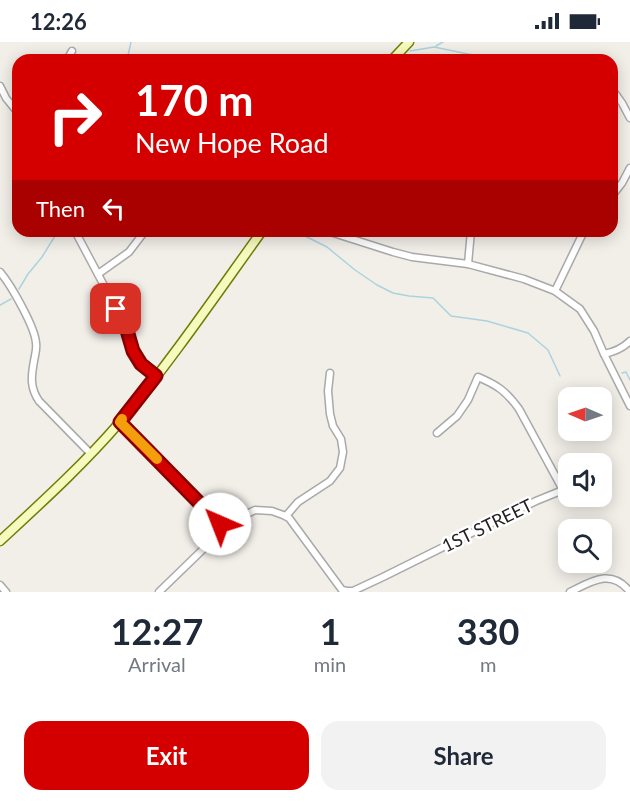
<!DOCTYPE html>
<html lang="en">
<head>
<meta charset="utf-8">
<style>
  :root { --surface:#fff; --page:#f2f2f3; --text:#1f2937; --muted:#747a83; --accent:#d40000 }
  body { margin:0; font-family:Lato,sans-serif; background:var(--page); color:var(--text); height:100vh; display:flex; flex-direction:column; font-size:22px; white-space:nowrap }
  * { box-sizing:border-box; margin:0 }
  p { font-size:20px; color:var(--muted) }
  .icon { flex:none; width:33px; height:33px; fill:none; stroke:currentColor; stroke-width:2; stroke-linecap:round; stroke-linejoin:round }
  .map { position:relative; height:550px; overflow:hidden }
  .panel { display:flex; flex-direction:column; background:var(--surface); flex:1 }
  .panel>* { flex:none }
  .hud { position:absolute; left:12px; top:12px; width:606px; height:183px; border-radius:18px; box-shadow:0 3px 15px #0003; background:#d40000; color:#fff; overflow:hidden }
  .needle { width:39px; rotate:272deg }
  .tools { position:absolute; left:558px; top:345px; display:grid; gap:12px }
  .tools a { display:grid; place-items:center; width:54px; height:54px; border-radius:12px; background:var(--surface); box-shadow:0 3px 15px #0003; font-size:30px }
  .pin { position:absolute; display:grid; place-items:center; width:51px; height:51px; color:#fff; margin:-26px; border-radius:12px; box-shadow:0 3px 9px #0006 }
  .me { position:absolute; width:66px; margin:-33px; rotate:316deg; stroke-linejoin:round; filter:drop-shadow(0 0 4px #0008) }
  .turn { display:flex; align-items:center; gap:21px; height:126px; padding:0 24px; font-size:27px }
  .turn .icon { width:78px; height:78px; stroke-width:2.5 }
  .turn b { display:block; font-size:42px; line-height:51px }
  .then { display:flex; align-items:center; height:57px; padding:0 24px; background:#0003; gap:12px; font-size:22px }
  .eta { display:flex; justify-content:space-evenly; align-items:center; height:102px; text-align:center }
  .eta b { font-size:36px; font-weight:700; line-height:42px }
  .primary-button { display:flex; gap:12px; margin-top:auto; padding:12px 24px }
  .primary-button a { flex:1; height:69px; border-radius:18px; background:var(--accent); color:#fff; font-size:24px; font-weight:700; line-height:69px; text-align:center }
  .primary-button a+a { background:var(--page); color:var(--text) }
  .status { display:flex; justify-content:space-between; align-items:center; height:42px; padding:0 30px; background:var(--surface); direction:ltr }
  .status svg { height:16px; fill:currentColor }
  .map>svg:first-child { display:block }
</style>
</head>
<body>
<div class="status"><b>12:26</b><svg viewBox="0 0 49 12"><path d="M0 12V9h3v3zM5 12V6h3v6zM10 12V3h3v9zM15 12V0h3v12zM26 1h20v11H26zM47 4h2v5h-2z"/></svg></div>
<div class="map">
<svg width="630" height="550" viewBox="0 0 630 550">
  <rect width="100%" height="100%" fill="#f2efe9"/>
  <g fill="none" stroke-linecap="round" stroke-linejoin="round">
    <g stroke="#aad3df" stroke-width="1.5">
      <polyline points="436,4 443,0"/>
      <polyline points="410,9 434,5 473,13 486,18"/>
      <polyline points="127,18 131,0"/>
      <polyline points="270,194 303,193 327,205 355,228 377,243 393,251 409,254 433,256 451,274 487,279 528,291 548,308 560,334"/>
      <polyline points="19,247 28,232 42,215 58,189"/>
      <polyline points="0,263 11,257"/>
      <polyline points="622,331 626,330 630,338"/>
    </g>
    <defs>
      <g id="street">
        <polyline points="67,18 72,9"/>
        <polyline points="0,44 6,56 18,71"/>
        <polyline points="612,47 622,61 630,76"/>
        <polyline points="612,154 622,141 630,126"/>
        <polyline points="75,189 126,285 133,309 141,322 156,334"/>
        <polyline points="327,189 393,210 412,215 468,222 524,237 555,249 580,267 594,289 604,312 630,364"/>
        <polyline points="468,222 471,189"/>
        <path d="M0,230C11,243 35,285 36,301C37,307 35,313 34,319C31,335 30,346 39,359L91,412"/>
        <polyline points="98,232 129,210 145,189"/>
        <polyline points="555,249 584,189"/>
        <path d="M604,312C614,310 622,307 630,299"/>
        <polyline points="120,380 225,486"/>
        <polyline points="286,474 298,460 330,439 340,426 343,410 341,397 333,384 330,372 328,349 330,331"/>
        <polyline points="0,543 6,550"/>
        <path d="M159,550L225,486L234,482L247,472L255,468L272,469L283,473L289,476L342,548L347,549H353L383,535L536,459L563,448L519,367C506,349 497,343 478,335L468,358L457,374L437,391"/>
        <path d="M570,550C592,539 612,526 630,550"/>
      </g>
      <g id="secondary">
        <polyline points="392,18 409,0"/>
        <path d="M0,499C41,461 83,423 120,380C171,319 216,253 262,189"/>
      </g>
    </defs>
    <use href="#street" stroke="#a9a9a9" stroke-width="9"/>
    <use href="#secondary" stroke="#707d05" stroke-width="11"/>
    <use href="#street" stroke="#fff" stroke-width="6"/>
    <use href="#secondary" stroke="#f7fabf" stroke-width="8"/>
  </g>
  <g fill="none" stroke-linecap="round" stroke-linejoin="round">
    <defs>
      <polyline id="route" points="116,267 126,285 133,309 141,322 156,334 120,380 220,482"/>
    </defs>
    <use href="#route" stroke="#8a0000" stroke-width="15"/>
    <use href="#route" stroke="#d40000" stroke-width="10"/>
    <polyline stroke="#f59e0b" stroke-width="10" points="122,377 120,380 157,417"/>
  </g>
  <g text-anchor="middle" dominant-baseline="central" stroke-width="5" stroke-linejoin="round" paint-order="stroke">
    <g font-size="18" fill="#222" stroke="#fff">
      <text transform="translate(487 483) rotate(-26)">1ST STREET</text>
    </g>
  </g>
</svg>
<div class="tools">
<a><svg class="needle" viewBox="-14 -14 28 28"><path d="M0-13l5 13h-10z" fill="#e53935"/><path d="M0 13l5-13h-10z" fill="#747a83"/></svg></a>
<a><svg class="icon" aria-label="sound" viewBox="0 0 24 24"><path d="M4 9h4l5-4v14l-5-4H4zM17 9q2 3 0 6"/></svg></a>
<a><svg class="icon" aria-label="search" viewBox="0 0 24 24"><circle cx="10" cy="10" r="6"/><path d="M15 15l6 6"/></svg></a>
</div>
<div class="pin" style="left:116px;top:267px;background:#d93025"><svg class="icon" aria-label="arrive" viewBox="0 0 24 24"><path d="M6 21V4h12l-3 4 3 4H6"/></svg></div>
<svg class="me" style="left:220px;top:482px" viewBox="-20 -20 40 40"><circle r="19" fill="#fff"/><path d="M0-13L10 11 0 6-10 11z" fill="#d40000"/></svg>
<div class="hud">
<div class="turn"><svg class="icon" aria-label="right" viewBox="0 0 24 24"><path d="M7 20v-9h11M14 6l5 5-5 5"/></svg><div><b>170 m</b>New Hope Road</div></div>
<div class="then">Then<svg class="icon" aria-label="left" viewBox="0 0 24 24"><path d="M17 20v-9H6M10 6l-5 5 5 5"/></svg></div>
</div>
</div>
<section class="panel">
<div class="eta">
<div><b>12:27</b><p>Arrival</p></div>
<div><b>1</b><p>min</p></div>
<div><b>330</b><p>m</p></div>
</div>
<div class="primary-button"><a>Exit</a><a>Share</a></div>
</section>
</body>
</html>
